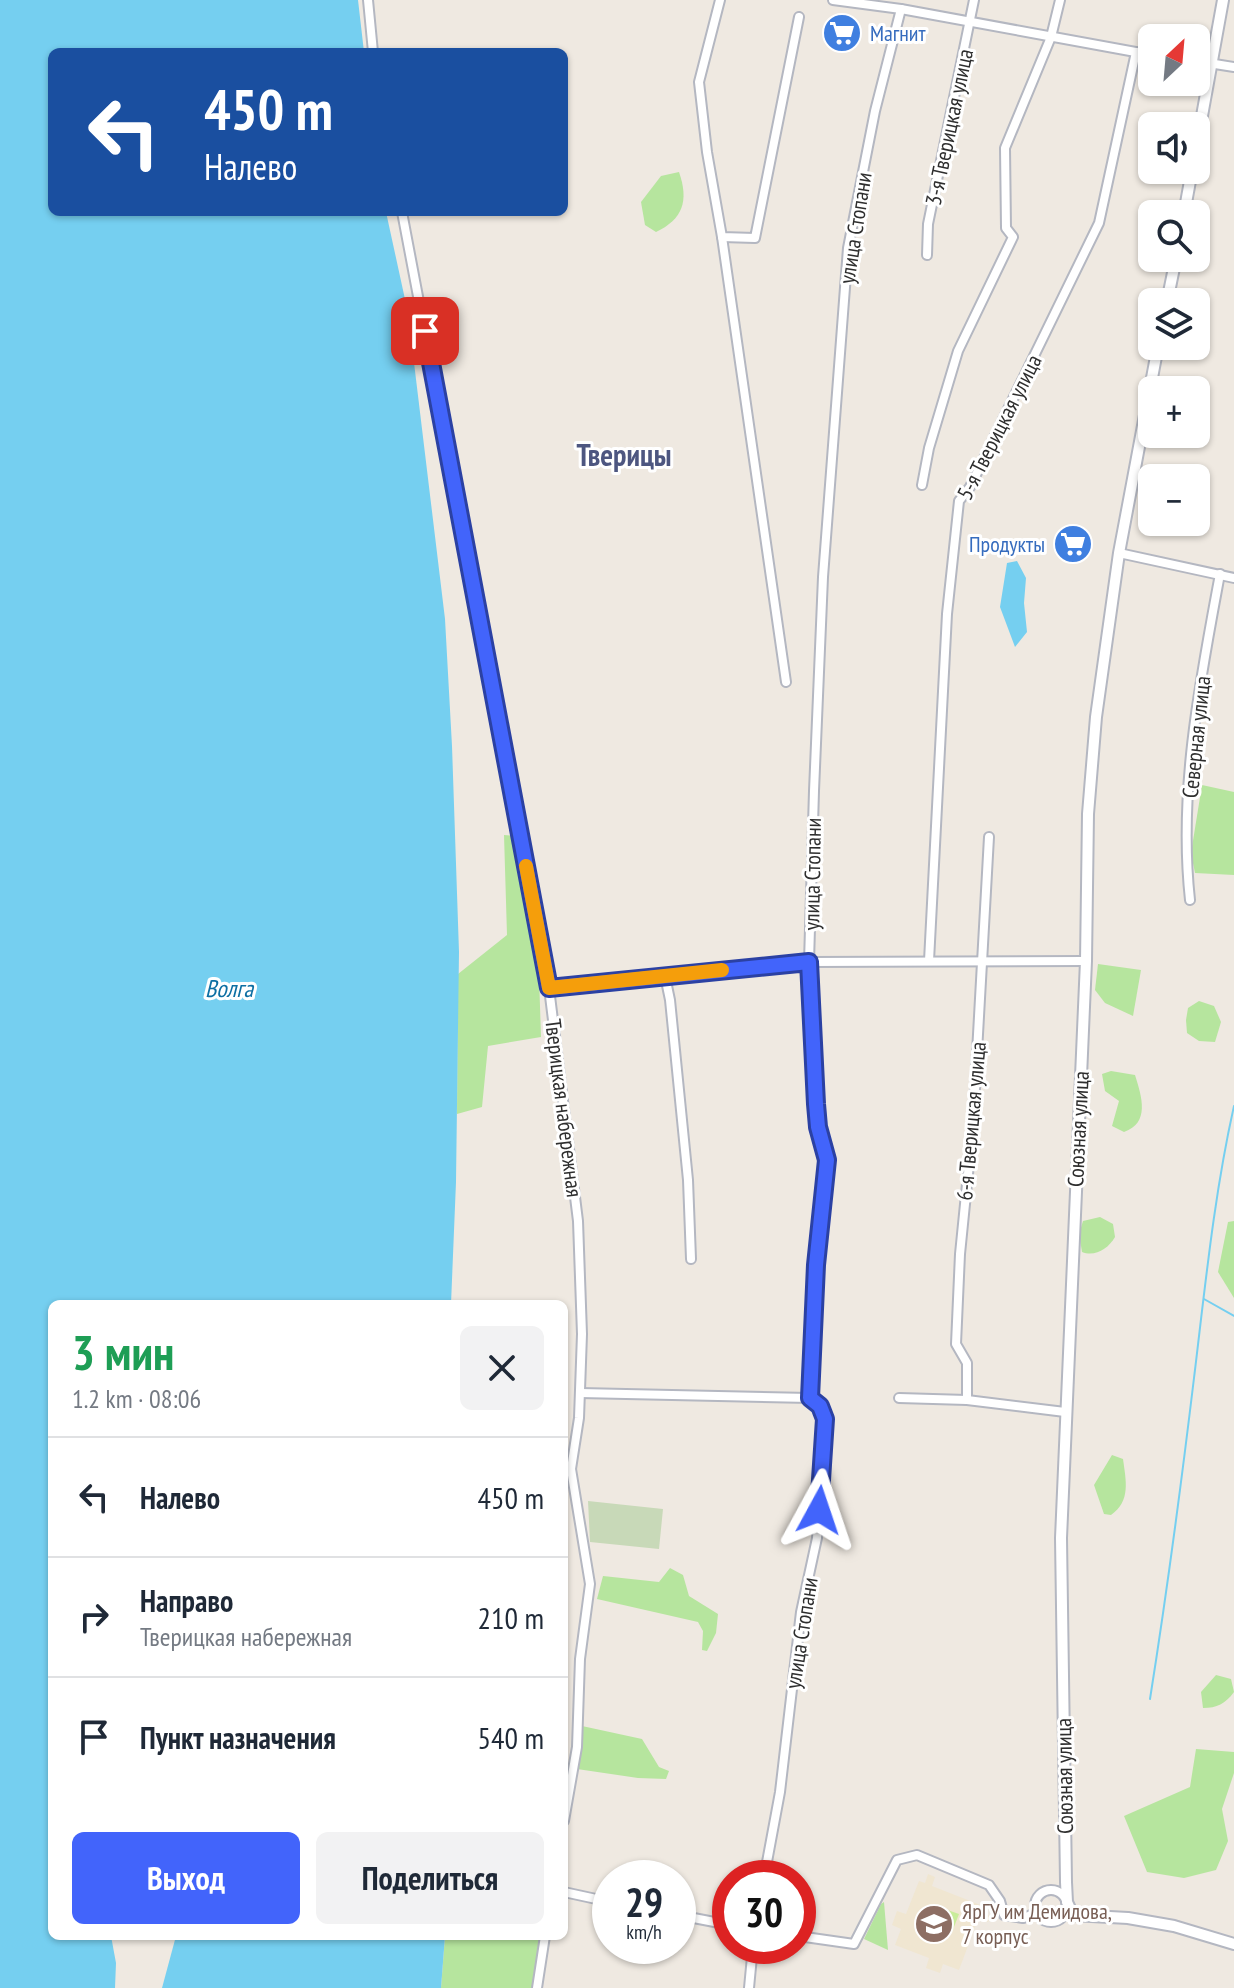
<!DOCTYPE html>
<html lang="ru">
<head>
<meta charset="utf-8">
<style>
  :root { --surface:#fff; --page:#f2f2f3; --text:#1f2937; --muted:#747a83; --line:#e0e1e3; --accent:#4264fb }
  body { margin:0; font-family:"PT Sans Narrow",sans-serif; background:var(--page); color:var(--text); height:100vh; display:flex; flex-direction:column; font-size:30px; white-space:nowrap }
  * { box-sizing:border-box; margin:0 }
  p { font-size:26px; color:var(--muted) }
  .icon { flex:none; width:44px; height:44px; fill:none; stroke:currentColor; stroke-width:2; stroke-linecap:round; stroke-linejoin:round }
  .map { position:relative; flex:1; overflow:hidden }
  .sheet { position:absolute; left:48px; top:1300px; width:520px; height:640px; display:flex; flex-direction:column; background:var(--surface); border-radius:12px; box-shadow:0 2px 6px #0004 }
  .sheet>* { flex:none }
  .banner { position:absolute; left:48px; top:48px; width:520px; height:168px; border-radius:12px; box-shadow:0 2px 6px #0004; background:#1a4fa0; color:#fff; overflow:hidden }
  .needle { width:52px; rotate:26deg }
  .fabs { position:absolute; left:1138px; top:24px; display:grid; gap:16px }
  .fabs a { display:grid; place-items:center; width:72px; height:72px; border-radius:12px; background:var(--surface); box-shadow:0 2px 6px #0004; font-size:40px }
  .speed { position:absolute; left:592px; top:1860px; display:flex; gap:16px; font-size:40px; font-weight:700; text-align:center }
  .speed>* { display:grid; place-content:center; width:104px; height:104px; border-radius:50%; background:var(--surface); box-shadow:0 2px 6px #0004; line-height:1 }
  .speed small { font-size:20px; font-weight:400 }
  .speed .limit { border:12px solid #d22; background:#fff; color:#111 }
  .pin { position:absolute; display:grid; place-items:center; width:68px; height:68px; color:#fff; margin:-34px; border-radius:16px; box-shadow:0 4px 12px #0006 }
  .me { position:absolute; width:88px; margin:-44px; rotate:5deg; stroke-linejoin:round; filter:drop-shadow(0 0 6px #0008) }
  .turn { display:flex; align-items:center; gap:28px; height:168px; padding:0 24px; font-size:36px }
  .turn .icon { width:104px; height:104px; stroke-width:2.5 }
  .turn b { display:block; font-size:56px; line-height:68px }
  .round { display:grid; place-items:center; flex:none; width:84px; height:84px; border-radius:12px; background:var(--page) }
  .overview { display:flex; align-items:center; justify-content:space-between; height:136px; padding:0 24px }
  h1 { font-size:48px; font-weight:800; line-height:60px; color:#1e9e55 }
  .cta { display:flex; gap:16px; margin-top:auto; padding:16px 24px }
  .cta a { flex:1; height:92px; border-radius:12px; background:var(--accent); color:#fff; font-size:32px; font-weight:800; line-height:92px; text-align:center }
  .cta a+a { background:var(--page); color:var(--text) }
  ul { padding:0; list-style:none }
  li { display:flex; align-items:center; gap:24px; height:120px; padding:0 24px; border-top:2px solid var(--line) }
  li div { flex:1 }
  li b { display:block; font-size:30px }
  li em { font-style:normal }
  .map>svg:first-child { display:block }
</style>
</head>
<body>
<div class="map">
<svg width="1234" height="1988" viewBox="0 0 1234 1988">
  <rect width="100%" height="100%" fill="#efe9e1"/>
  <polygon fill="#f0e6d1" points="928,1874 935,1877 932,1886 983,1906 981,1913 991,1916 988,1922 978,1919 959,1970 943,1964 940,1973 926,1968 929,1958 895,1945 901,1929 892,1925 897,1911 906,1914 919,1881 925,1883"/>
  <g fill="#b6e59e">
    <path d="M679,172C689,201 683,219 656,232L645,225L641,202L661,176Z"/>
    <polygon points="1202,785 1234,792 1234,875 1195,873 1191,853"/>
    <polygon points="504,835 516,836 539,976 541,1037 488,1046 482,1107 457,1114 458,974 507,935"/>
    <polygon points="1098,964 1141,970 1133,1016 1105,1003 1095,990"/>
    <polygon points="1199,1001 1214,1006 1221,1022 1215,1042 1199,1041 1187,1033 1186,1020 1188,1008"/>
    <path d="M1111,1071L1135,1075C1142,1097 1150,1123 1124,1132L1112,1126L1119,1101L1105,1091L1102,1074Z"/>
    <path d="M1100,1217L1113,1224L1115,1237C1108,1249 1095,1257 1082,1252L1079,1234L1083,1221Z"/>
    <polygon points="1234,1221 1234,1298 1218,1272 1228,1222"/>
    <path d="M1112,1455L1123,1459C1126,1481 1131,1501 1111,1515L1104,1514L1094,1485Z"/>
    <polygon points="670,1568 683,1575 689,1596 718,1614 716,1633 707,1651 702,1650 703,1631 698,1622 597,1599 603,1576 659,1582"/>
    <path d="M1216,1675L1231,1679L1234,1692C1225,1704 1217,1708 1203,1708L1201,1692Z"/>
    <polygon points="582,1726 642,1739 659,1767 669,1771 666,1779 638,1778 577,1769"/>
    <polygon points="1196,1749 1234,1752 1234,1773 1222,1809 1228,1841 1216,1870 1184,1878 1147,1872 1124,1816 1190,1787"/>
    <polygon points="884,1902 888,1950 864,1939 881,1904"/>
    <polygon points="445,1936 541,1936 532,1988 441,1988"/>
  </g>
  <polygon fill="#c8d9b8" points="588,1501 663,1509 659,1549 590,1542"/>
  <polygon fill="#c9ec9a" points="936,1906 959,1914 952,1932 930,1924"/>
  <g fill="#75cff0">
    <polygon points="0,0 358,0 364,52 52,52 52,212 386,212 408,313 445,619 452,746 459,952 456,1182 451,1304 52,1304 52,1936 111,1936 116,1963 115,1988 0,1988"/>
    <polygon points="1017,561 1026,578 1024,603 1027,632 1015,647 1000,607 1007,563"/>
    <polygon points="176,1936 445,1936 441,1988 162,1988"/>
  </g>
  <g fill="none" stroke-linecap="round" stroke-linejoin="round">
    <g stroke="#75cff0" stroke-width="2">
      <polyline points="1204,1299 1234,1316"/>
      <path d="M1150,1699C1167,1592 1181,1486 1194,1378C1205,1288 1214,1195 1234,1106"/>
    </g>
    <defs>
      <g id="minor">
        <polyline points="368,0 373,52"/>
        <polyline points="720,0 699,82 707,152 722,237 755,238 799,17"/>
        <polyline points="833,0 901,9 1152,55"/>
        <polyline points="1196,61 1234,67"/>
        <polyline points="402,212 549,988 578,1221 582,1334 579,1418 571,1469 590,1584 580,1659 577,1747 564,1821"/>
        <polyline points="722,237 786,682"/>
        <polyline points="927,255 928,224 974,0"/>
        <polyline points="922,485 929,448 958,351 1013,237 1006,228 1005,148 1051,37 1060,0"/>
        <polyline points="1119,553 1234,578"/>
        <path d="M1190,900C1178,791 1200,681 1220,574"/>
        <polyline points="929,961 947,614 959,501 970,487 1099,223 1136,52"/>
        <polyline points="665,976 670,1000 688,1180 691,1259"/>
        <polyline points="549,988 809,962 1086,961"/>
        <polyline points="580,1393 810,1398"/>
        <polyline points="810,1398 816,1265 827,1160 818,1127 816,1104 809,962 814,791 823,577 848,248 875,111 901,9"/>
        <polyline points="899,1398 967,1400 1065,1412"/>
        <polyline points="967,1400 967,1363 956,1344 960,1254 973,1124 989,837"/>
        <polyline points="764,1878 780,1792 801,1612 817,1538 825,1419 820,1406 810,1398"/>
        <circle cx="1051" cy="1906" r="16"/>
        <polyline points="564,1892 610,1902"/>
        <polyline points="678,1915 730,1925"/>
        <polyline points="798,1936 854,1944 897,1860 917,1855 989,1885 1000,1901 1004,1915 1023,1918 1037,1913"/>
        <polyline points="537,1988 545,1936"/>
        <polyline points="749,1988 753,1946"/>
      </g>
      <g id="tertiary">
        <polyline points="1196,149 1223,0"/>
        <polyline points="1184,214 1192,170"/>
        <polyline points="1167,302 1176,258"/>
        <polyline points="1158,346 1119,553 1096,717 1088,814 1086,961 1061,1538 1066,1882 1067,1902 1073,1915 1128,1918 1174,1926 1234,1944"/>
      </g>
    </defs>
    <use href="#minor" stroke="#b4b7c1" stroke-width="12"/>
    <use href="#tertiary" stroke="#b4b7c1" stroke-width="14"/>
    <use href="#minor" stroke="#fff" stroke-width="8"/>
    <use href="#tertiary" stroke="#fff" stroke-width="10"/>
  </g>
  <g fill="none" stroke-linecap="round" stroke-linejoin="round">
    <defs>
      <polyline id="route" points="425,331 549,988 809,962 816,1104 818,1127 827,1160 816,1265 810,1398 820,1406 825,1419 819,1510"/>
    </defs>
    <use href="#route" stroke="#2b41a3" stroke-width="20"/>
    <use href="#route" stroke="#4264fb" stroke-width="14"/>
    <polyline stroke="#f59e0b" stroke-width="14" points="526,866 549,988 722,970"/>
  </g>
  <defs>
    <symbol id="supermarket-disc" viewBox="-11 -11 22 22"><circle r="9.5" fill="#3f7fe0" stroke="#fff"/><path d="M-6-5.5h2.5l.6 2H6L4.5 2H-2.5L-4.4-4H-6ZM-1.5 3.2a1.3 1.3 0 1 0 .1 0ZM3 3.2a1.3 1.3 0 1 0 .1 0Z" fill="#fff"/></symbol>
    <symbol id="university-disc" viewBox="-11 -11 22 22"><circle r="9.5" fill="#8d6e63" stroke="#fff"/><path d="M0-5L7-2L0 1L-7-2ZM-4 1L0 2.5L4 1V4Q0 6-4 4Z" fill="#fff"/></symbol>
  </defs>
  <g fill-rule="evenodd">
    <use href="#supermarket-disc" x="820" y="11" width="44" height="44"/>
    <use href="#supermarket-disc" x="1051" y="522" width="44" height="44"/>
    <use href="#university-disc" x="912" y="1902" width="44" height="44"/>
  </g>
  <g text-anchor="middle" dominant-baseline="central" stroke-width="6" stroke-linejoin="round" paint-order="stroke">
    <g font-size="22" fill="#366cbe" stroke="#fff" text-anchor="start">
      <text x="870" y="33">Магнит</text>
      <text x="1045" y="544" text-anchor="end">Продукты</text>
    </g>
    <g font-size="22" fill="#2e2e2e" stroke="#fff">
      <text transform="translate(949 127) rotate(-78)">3-я Тверицкая улица</text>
      <text transform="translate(855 228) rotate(-81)">улица Стопани</text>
      <text transform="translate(999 427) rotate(-63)">5-я Тверицкая улица</text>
      <text transform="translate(1196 737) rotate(-84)">Северная улица</text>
      <text transform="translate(812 874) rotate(-89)">улица Стопани</text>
      <text transform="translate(564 1108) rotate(83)">Тверицкая набережная</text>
      <text transform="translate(971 1121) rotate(-85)">6-я Тверицкая улица</text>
      <text transform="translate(1078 1129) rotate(-87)">Союзная улица</text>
      <text transform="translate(801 1633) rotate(-81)">улица Стопани</text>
      <text transform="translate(1064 1776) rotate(-91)">Союзная улица</text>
    </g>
    <g font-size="22" fill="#785e54" stroke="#fff" text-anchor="start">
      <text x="962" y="1911">ЯрГУ им Демидова,<tspan x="962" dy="25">7 корпус</tspan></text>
    </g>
    <g font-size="24" font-style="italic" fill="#0d6fa3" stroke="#fff">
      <text x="229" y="988">Волга</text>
    </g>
    <g font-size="30" font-weight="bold" fill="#4d5680" stroke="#fff">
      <text x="624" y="454">Тверицы</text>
    </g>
  </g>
</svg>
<div class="fabs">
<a><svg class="needle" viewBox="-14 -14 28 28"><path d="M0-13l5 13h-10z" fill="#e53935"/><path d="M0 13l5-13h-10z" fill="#747a83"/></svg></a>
<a><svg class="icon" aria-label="sound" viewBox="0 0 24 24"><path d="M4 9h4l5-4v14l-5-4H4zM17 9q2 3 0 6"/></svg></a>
<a><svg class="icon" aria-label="search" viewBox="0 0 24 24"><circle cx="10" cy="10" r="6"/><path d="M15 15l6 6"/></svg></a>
<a><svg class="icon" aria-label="layers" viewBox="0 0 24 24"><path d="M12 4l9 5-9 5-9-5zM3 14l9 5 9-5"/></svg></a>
<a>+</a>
<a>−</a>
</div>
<div class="speed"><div>29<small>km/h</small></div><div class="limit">30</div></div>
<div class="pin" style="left:425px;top:331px;background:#d93025"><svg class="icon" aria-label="arrive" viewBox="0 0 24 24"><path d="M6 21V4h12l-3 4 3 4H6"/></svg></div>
<svg class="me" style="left:819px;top:1510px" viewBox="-20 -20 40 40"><path d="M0-17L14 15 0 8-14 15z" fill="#4264fb" stroke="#fff" stroke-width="4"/></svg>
<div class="banner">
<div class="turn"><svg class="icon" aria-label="left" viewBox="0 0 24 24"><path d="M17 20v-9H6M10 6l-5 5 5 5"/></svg><div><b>450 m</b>Налево</div></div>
</div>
<section class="sheet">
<div class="overview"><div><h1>3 мин</h1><p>1.2 km · 08:06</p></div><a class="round"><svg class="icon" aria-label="close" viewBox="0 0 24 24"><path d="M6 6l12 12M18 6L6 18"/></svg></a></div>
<ul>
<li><svg class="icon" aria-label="left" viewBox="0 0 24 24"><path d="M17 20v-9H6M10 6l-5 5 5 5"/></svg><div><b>Налево</b></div><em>450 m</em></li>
<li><svg class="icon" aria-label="right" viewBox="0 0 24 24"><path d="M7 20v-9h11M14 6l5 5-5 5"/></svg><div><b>Направо</b><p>Тверицкая набережная</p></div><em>210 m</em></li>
<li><svg class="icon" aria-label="arrive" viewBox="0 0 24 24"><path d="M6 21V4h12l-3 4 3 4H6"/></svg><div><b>Пункт назначения</b></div><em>540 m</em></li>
</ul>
<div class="cta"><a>Выход</a><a>Поделиться</a></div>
</section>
</div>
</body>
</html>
